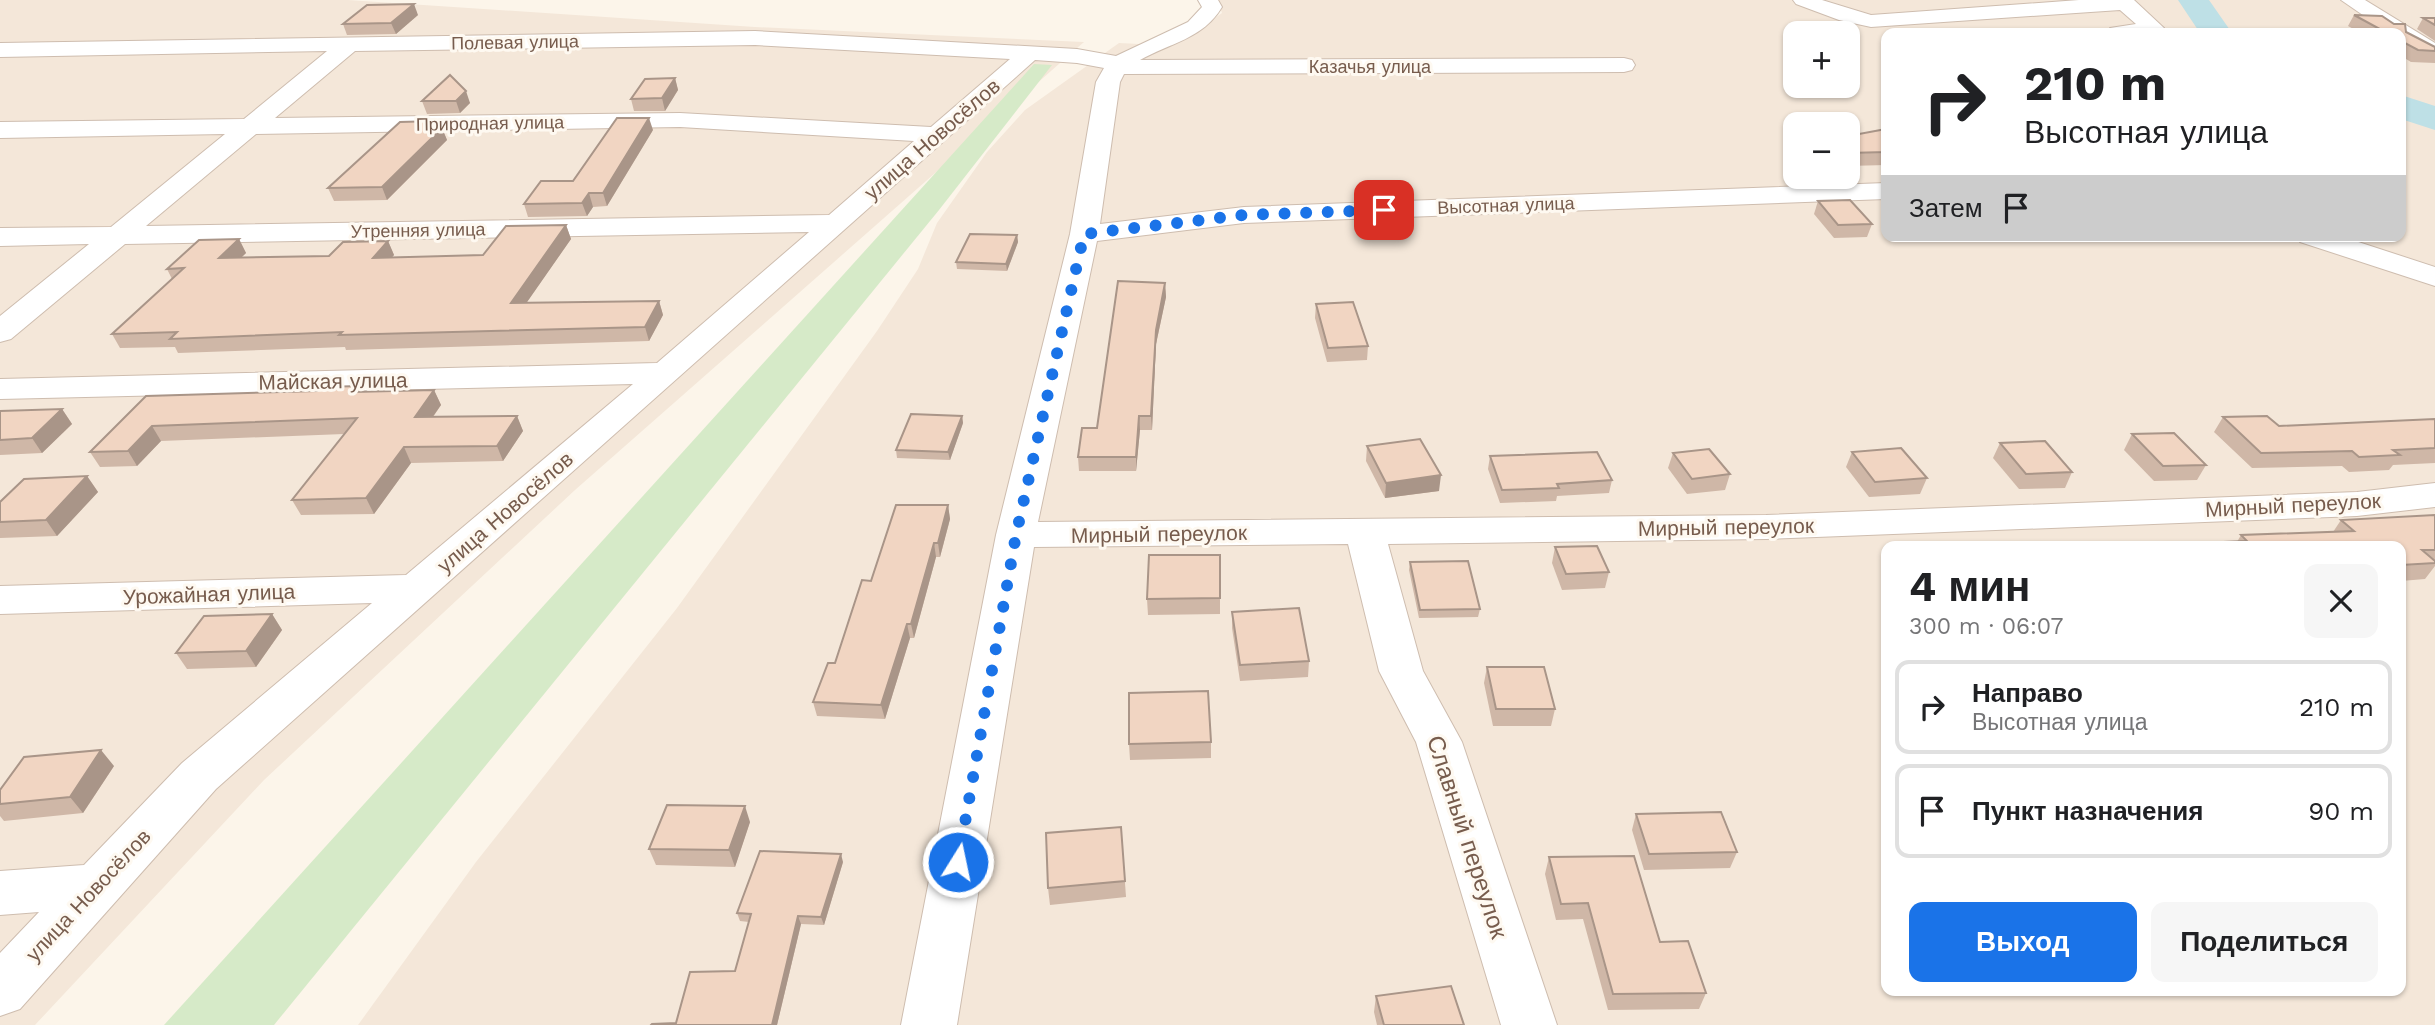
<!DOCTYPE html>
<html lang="ru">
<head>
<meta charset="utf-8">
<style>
  :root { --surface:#fff; --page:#f6f6f6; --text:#202124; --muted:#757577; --line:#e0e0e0; --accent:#1a73e8 }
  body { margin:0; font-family:"Work Sans",sans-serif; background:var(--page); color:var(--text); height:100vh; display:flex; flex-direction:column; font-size:26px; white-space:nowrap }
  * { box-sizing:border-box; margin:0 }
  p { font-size:23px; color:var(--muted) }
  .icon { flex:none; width:38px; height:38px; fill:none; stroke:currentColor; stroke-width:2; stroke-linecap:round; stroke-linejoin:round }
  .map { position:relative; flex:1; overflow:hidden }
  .drawer { position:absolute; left:1881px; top:541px; width:525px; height:455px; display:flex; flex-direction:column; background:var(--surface); border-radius:14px; box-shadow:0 2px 5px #0004 }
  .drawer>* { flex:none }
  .banner { position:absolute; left:1881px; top:28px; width:525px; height:214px; border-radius:14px; box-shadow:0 2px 5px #0004; background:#fff; color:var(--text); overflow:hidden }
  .fabs { position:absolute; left:1783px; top:21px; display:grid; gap:14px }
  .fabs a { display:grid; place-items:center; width:77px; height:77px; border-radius:14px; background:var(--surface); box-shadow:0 2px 5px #0004; font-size:35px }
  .pin { position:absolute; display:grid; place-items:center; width:60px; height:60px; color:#fff; margin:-30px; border-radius:14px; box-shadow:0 4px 10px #0006 }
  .me { position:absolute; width:77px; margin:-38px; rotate:10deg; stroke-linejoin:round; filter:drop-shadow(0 0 5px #0008) }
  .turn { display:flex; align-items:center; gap:24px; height:147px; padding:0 28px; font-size:32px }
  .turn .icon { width:91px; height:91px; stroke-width:2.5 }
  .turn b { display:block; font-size:49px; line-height:60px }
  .then { display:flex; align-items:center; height:66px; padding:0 28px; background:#0003; gap:14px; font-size:26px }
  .round { display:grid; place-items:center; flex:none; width:74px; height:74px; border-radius:14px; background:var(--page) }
  .head { display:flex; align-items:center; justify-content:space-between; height:119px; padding:0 28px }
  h1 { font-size:42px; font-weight:700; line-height:52px }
  .primary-button { display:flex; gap:14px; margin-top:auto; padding:14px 28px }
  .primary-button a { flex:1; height:80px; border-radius:14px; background:var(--accent); color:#fff; font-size:28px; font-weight:700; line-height:80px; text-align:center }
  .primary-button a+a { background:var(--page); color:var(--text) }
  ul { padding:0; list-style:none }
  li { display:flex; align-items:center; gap:21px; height:94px; margin:0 14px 10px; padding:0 14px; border:4px solid var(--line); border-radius:14px }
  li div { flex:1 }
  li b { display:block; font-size:26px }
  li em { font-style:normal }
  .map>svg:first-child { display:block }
</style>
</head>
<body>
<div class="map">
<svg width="2435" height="1025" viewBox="0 0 2435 1025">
  <rect width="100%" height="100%" fill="#fcf5ea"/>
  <g fill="#f4e7d9" fill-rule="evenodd">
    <polygon points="0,0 348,0 755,27 1084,42 575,490 264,780 35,1025 0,1025"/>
    <path d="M1217,0H2435V1025H358L476,862L677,608L877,331L918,269L937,223L987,152L1025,110L1119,43L1160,45L1198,30L1222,13ZM1796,33H1848V86H1796ZM1886,33H2401V236H1886ZM1796,124H1848V177H1796ZM1886,546H2401V990H1886Z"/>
  </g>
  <polygon fill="#d6eac8" points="1034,64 1052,65 939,210 274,1025 164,1025"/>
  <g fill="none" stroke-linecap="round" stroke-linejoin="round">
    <g fill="#bee0e6" fill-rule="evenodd">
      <polygon points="2178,0 2209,0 2232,33 2200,33"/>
      <polygon points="2401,95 2435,106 2435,130 2401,119"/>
    </g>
    <defs>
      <g id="minor">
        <path d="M1198,0H1218L1222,7C1203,39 1170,43 1140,60L1624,58L1632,60L1635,65L1632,70L1624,72L1124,74L1120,82L1100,224L1244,207L1886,183V199L1244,223L1097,241L1038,522L1766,515L2357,492L2435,483V507L2357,516L1766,539L1388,544L1423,671L1462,742L1557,1025H1501L1416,742L1379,671L1348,544L1034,547L957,1025H901L996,535L1070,234L1096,82L1104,68L1077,63L1035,60L216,789L20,1009L0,1016V953L39,912L0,915V871L84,865L182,763L372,603L0,614V586L406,575L633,384L0,399V379L657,363L809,232L125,244L11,339L0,342V316L89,244L0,246V228L111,227L225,134L0,138V122L244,119L327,51L0,57V43L755,31L1077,49L1116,56L1188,22L1202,7ZM755,45L1010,59L931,127L680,113L275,118L355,51ZM680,127L914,141L829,215L146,226L256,134Z"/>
        <polygon points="1793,0 1822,0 1871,15 2079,0 2134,0 2164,28 2158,33 2107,33 2110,28 2136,24 2120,10 1871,27 1839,20 1796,4"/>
        <polygon points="2341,0 2365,0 2435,43 2435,60 2401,41 2401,33 2389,33"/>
        <polygon points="2296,236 2340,236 2435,267 2435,286 2300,242"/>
      </g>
    </defs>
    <use href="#minor" stroke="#cebdaf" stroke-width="2"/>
    <use href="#minor" fill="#fff" fill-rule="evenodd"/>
  </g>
  <g fill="#cfb7a7">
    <polygon points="418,15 396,34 347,35 343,24"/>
    <polygon points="2354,15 2382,16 2394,24 2405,24 2406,32 2435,47 2435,63 2411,62 2401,56 2401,33 2361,33 2348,26"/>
    <polygon points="2423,18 2435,18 2435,41 2417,29"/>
    <polygon points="450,75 470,103 460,113 427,114 422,101"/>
    <polygon points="675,78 678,90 665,111 634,111 631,99"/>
    <polygon points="438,128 442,128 447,140 387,200 334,201 328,188"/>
    <polygon points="1886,129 1886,165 1848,166 1848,136"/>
    <polygon points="653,130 607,206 593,207 587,216 528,217 524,204 573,181"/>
    <polygon points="1818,201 1872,224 1867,237 1834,238 1814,214"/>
    <polygon points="566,225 571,239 526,303 659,301 663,315 649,341 346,350 345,347 178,353 175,347 120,348 112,334 172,279 167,269 239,239 246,253 241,258 329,256 388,241 394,255 392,257 483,255"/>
    <polygon points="1017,235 1018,242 1007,271 957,269 956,262"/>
    <polygon points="1165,283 1166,297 1156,344 1152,430 1140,430 1136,471 1079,471 1078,457 1097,428"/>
    <polygon points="1316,304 1368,346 1367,360 1327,362 1315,318"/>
    <polygon points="360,386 363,392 434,390 441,405 433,417 517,416 523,431 503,461 411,463 374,514 301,515 292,500 344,434 161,441 137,466 100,467 90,452 146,396 317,391"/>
    <polygon points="62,409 72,424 42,453 0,455 0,411"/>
    <polygon points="962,416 963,423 950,460 897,458 896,450"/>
    <polygon points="2223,417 2279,426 2435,419 2435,463 2393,465 2389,470 2349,472 2342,466 2252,468 2214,432"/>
    <polygon points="2132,434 2206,465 2197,480 2154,481 2124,450"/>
    <polygon points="2000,443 2072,472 2065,488 2019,489 1993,458"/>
    <polygon points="1367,446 1439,491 1385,498 1366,461"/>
    <polygon points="1852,452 1927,478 1920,494 1869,497 1846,467"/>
    <polygon points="1673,453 1730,474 1725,490 1687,494 1668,468"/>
    <polygon points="1490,456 1612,480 1609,493 1557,496 1556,501 1500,503 1488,469"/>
    <polygon points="87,476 98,492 57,536 0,538 0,502"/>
    <polygon points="948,505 950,519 940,557 936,557 914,638 910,638 885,719 817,716 813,702 835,663 871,581"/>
    <polygon points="2435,515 2435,566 2425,579 2401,581 2401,546 2177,546 2178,544 2237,542 2241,535 2333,532 2341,520"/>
    <polygon points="1555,547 1609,572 1605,588 1562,590 1552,563"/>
    <polygon points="1220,555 1220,614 1148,615 1147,599"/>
    <polygon points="1410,562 1480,609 1478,617 1419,618 1409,570"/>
    <polygon points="1232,612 1309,661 1308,677 1240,681 1232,628"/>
    <polygon points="272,614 282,630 256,667 187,669 176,653"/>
    <polygon points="1487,667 1555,709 1551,726 1493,726 1484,683"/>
    <polygon points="1211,742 1211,758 1130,760 1129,744"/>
    <polygon points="114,766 83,813 4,821 0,816 0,790"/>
    <polygon points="1636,814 1737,852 1730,868 1644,870 1632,830"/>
    <polygon points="750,822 735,867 656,865 649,849"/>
    <polygon points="1121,827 1126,897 1050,905 1048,888"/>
    <polygon points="1549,857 1660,942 1706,993 1699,1009 1608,1010 1583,919 1556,920 1545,874"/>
    <polygon points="843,862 824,925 801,924 777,1025 651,1025 676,1023 735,971 749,922 740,921 737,913"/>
    <polygon points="1376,996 1464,1025 1377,1025 1374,1012"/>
  </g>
  <g fill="#a99588">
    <polygon points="414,4 418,15 396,34 391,23"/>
    <polygon points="675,78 678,90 665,111 662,98"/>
    <polygon points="466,91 470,103 460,113 456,101"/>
    <polygon points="649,118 653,130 607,206 603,193"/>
    <polygon points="435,121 439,131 442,128 447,140 387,200 382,187 428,128"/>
    <polygon points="589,193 593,207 587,216 582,203"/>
    <polygon points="566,225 571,239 516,318 511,303"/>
    <polygon points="1017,235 1018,242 1007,271 1006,264"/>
    <polygon points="239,239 246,253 226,272 219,258"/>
    <polygon points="388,241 394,255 379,272 373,258"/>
    <polygon points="1165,283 1166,297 1156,344 1152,430 1151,416 1156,330"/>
    <polygon points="659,301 663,315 649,341 645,327"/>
    <polygon points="434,390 441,405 422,432 415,417"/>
    <polygon points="62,409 72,424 42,453 32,438"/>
    <polygon points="517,416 523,431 503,461 497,446"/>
    <polygon points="962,416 963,423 950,460 948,452"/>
    <polygon points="1139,416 1140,430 1136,471 1136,457"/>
    <polygon points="152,426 161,441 137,466 128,451"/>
    <polygon points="404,447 411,463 374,514 366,498"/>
    <polygon points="1441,475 1439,491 1385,498 1386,483"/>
    <polygon points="87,476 98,492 57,536 46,520"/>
    <polygon points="948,505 950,519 940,557 938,543"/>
    <polygon points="934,543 936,557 914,638 911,624"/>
    <polygon points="272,614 282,630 256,667 246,651"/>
    <polygon points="907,624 910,638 885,719 881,705"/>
    <polygon points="101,750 114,766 83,813 70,797"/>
    <polygon points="745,806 750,822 735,867 729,850"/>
    <polygon points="841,854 843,862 824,925 821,917"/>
    <polygon points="798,916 801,924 777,1025 772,1025"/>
  </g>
  <g fill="#f1d5c2" stroke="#a99588" stroke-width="2">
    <polygon points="414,4 391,23 343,24 367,5"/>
    <polygon points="2354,15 2382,16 2394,24 2405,24 2406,32 2435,47 2435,51 2418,50 2401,41 2401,33 2387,33"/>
    <polygon points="2423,18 2435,18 2435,25"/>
    <polygon points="450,75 466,91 456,101 422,101"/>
    <polygon points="675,78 662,98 631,99 645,79"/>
    <polygon points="617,118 649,118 603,193 589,193 582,203 524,204 541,181 573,181"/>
    <polygon points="435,121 428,128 442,128 382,187 328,188 400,122"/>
    <polygon points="1886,129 1886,152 1848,153 1848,136"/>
    <polygon points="1850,200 1872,224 1838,225 1818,201"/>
    <polygon points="566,225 511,303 659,301 645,327 339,335 342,332 170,339 177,332 112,334 184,268 167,269 199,240 239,239 219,258 329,256 343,242 388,241 373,258 483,255 506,226"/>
    <polygon points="970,234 1017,235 1006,264 956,262"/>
    <polygon points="1118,281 1165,283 1156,330 1151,416 1139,416 1136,457 1078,457 1082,428 1097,428"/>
    <polygon points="1353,302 1368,346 1328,348 1316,304"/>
    <polygon points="360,386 355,392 434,390 415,417 517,416 497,446 404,447 366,498 292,500 357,418 152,426 128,451 90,452 146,396 317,391 320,387"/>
    <polygon points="62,409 32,438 0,440 0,411"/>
    <polygon points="911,414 962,416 948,452 896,450"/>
    <polygon points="2267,416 2279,426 2435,419 2435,448 2393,450 2400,455 2359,457 2352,451 2261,453 2223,417"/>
    <polygon points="2174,433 2206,465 2163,466 2132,434"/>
    <polygon points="1420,439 1441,475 1386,483 1367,446"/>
    <polygon points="2045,441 2072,472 2026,474 2000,443"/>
    <polygon points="1901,448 1927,478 1875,482 1852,452"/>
    <polygon points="1709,449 1730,474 1692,479 1673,453"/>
    <polygon points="1597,452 1612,480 1557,484 1559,488 1502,490 1490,456"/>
    <polygon points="87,476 46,520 0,522 0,502 24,479"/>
    <polygon points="896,505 948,505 938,543 934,543 911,624 907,624 881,705 813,702 828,663 835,663 862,580 871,581"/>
    <polygon points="2435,515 2435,550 2422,550 2435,561 2435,563 2401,565 2401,546 2180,546 2178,544 2247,541 2241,535 2354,531 2341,520"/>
    <polygon points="1597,546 1609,572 1566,574 1555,547"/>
    <polygon points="1149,555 1220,555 1220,598 1147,599"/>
    <polygon points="1468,561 1480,609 1420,610 1410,562"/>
    <polygon points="1299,608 1309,661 1240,665 1232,612"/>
    <polygon points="272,614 246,651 176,653 204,616"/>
    <polygon points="1487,667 1544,667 1555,709 1496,709"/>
    <polygon points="1208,691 1211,742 1129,744 1129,693"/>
    <polygon points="101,750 70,797 0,804 0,790 24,757"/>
    <polygon points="667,805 745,806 729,850 649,849"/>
    <polygon points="1721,812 1737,852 1649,854 1636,814"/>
    <polygon points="1121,827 1125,881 1048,888 1046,833"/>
    <polygon points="760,851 841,854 821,917 798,916 772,1025 651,1025 652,1024 676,1023 690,972 735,971 751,914 737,913"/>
    <polygon points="1634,856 1660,942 1688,941 1706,993 1613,994 1588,903 1561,904 1549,857"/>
    <polygon points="1451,986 1464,1025 1384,1025 1376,996"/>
  </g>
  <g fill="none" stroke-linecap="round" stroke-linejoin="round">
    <polyline stroke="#1a73e8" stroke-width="12" stroke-dasharray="0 21.6" points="958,862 1016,535 1084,234 1244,215 1384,210"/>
  </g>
  <g text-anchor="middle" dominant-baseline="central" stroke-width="6" stroke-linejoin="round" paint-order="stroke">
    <g font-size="18" fill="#775c4d" stroke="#fef9f1">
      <text transform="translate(515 42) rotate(-1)">Полевая улица</text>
      <text x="1370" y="66">Казачья улица</text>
      <text transform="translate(490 123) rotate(-1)">Природная улица</text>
      <text transform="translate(1506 205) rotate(-2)">Высотная улица</text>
      <text transform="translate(418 230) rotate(-1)">Утренняя улица</text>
    </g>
    <g font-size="21" fill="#775c4d" stroke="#fef9f1">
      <text transform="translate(932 139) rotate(-41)">улица Новосёлов</text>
      <text transform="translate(333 381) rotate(-1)">Майская улица</text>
      <text transform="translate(2293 505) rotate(-3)">Мирный переулок</text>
      <text transform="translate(505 512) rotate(-41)">улица Новосёлов</text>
      <text transform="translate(1726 527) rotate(-1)">Мирный переулок</text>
      <text transform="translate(1159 534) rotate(-1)">Мирный переулок</text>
      <text transform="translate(209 594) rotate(-2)">Урожайная улица</text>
      <text transform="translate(88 895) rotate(-47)">улица Новосёлов</text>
    </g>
    <g font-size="24" fill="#775c4d" stroke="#fef9f1">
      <text transform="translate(1467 837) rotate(72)">Славный переулок</text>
    </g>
  </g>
</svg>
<div class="fabs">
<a>+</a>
<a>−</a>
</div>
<div class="pin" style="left:1384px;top:210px;background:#d93025"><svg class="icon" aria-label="arrive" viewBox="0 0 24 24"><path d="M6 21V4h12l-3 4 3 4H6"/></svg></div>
<svg class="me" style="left:958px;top:862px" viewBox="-20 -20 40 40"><circle r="17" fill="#1a73e8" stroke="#fff" stroke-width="3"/><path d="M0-11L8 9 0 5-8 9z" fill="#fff"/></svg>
<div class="banner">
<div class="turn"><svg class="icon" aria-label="right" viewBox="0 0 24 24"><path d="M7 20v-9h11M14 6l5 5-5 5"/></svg><div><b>210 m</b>Высотная улица</div></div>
<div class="then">Затем<svg class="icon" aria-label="arrive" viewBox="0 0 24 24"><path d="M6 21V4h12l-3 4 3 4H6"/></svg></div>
</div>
<section class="drawer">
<div class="head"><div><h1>4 мин</h1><p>300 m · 06:07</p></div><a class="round"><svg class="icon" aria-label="close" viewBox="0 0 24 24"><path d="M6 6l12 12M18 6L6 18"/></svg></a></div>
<ul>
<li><svg class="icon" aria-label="right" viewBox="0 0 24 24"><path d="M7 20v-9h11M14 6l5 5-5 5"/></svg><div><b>Направо</b><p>Высотная улица</p></div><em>210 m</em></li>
<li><svg class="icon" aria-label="arrive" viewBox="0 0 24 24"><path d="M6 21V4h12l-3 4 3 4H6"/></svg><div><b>Пункт назначения</b></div><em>90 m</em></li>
</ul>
<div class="primary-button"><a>Выход</a><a>Поделиться</a></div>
</section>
</div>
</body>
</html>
